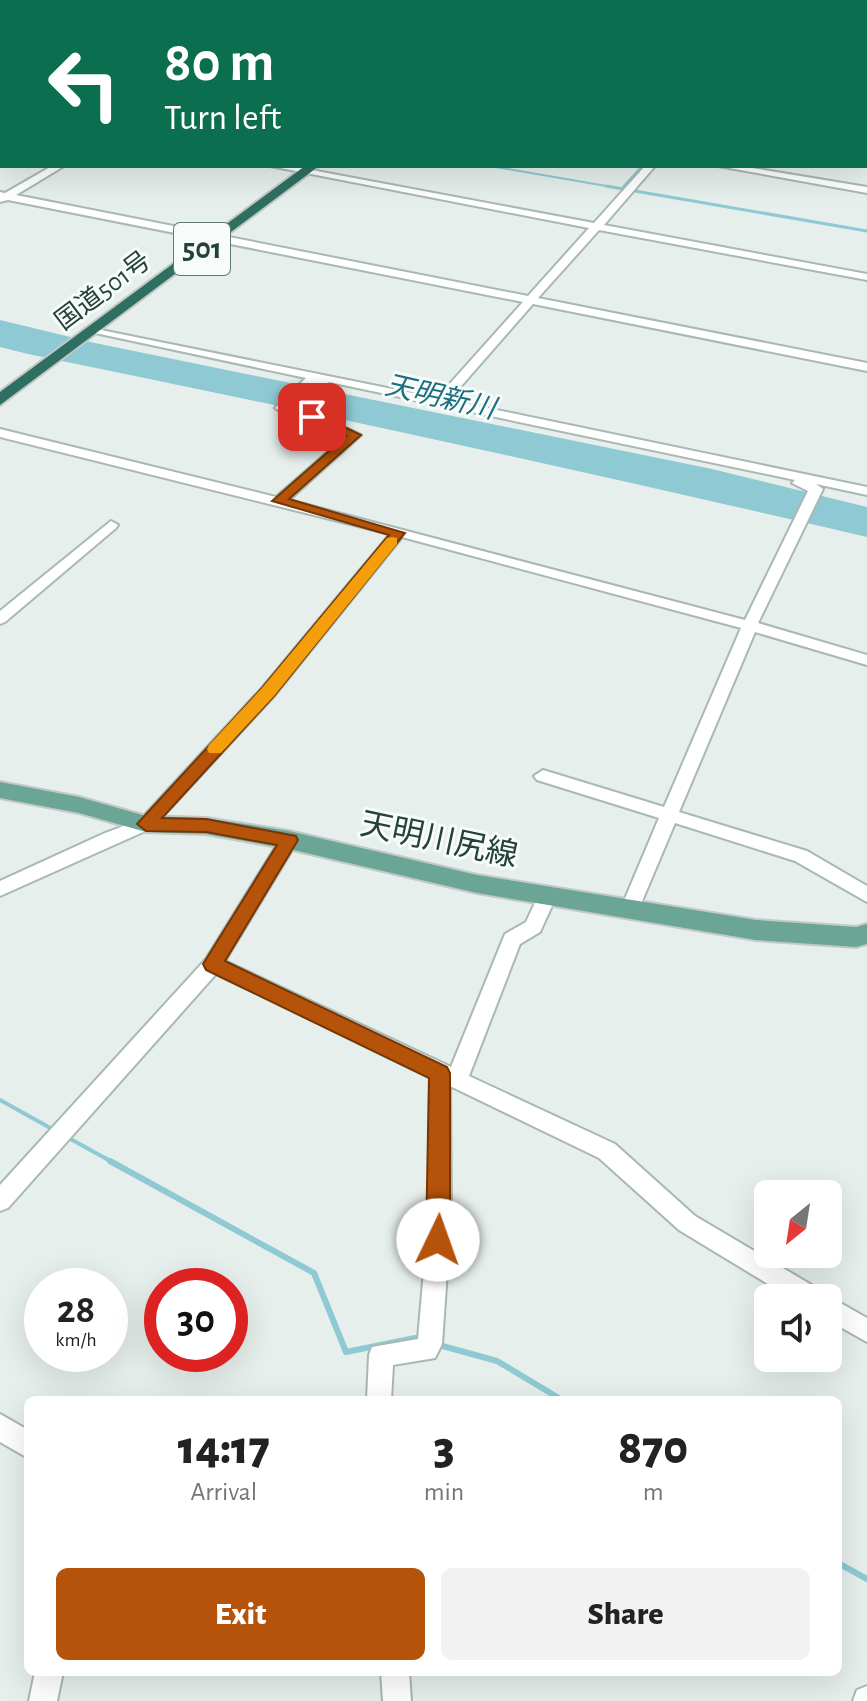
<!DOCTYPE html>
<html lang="en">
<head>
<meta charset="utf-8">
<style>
  :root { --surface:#fff; --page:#f2f2f2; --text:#222; --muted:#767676; --accent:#b45309 }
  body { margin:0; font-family:"Alegreya Sans","Noto Sans JP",sans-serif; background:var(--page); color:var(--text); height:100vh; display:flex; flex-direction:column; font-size:30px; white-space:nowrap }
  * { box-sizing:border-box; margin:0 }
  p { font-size:26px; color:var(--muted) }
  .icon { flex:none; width:44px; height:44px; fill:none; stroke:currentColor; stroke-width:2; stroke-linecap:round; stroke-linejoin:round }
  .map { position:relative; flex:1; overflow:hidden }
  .side { position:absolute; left:24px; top:1396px; width:818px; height:280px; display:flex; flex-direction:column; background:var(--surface); border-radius:12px; box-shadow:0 8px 32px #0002 }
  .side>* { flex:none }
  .top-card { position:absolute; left:0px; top:0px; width:868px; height:168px; box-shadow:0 8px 32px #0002; background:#0b6e4f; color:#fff; overflow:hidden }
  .needle { width:52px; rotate:210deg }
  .fabs { position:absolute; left:754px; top:1180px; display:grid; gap:16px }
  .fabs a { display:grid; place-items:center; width:88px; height:88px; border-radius:12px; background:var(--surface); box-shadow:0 8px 32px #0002; font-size:40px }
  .speed { position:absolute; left:24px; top:1268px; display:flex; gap:16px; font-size:40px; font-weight:700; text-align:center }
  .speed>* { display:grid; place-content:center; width:104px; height:104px; border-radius:50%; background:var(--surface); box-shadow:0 8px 32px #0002; line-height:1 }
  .speed small { font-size:20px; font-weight:400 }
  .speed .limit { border:12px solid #d22; background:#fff; color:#111 }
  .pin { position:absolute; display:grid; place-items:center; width:68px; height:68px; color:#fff; margin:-34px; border-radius:16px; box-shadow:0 4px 12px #0006 }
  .me { position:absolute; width:88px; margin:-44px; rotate:3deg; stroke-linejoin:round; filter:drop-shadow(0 0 6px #0008) }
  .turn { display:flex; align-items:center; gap:28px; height:168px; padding:0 32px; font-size:36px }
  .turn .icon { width:104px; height:104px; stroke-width:2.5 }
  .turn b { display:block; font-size:56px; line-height:68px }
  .eta { display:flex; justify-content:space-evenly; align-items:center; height:136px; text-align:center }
  .eta b { font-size:48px; font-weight:800; line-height:56px }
  .button { display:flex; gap:16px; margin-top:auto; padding:16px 32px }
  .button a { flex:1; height:92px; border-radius:12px; background:var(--accent); color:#fff; font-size:32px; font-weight:800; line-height:92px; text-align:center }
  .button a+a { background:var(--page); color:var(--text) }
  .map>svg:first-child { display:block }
</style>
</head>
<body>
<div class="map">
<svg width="867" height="1701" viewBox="0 0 867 1701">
  <rect width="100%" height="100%" fill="#e6efeb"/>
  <g fill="#8ec9d4">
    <polygon points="0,0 276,0 2,2 0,70"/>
    <path d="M0,320L95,343L712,469L867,507V537C588,472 309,411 28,354L0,347Z"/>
  </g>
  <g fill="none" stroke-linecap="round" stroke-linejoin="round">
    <g stroke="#8ec9d4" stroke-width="2">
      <polyline points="417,2 423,0"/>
      <polyline points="490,166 618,188"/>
      <polyline points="622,188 642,166"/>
    </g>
    <polyline stroke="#8ec9d4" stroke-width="3" points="606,186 867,231"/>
    <g stroke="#8ec9d4" stroke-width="4">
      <polyline points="0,1100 54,1130"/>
      <polyline points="65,1136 114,1163"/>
    </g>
    <g stroke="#8ec9d4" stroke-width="6">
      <polyline points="110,1161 314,1273 346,1352 415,1338 423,1340"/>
      <polyline points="439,1345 497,1361 562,1400"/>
      <polyline points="838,1563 867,1579"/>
    </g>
    <defs>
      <g id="minor">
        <polygon points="413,0 425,2 410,2"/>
        <polygon points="737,0 758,0 761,2 740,2"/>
        <rect x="866" y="14" width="1" height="4"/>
        <rect x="866" y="61" width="1" height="6"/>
        <rect x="0" y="83" width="2" height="6"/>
        <rect x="0" y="102" width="2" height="6"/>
        <rect x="866" y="118" width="1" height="6"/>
        <path d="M52,166H64L16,195L528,296L589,228L270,166H290L594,223L645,166H655L604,225L867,274V280L599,230L538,298L867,363V371L533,304L449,400L867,487V495L816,484L823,489L758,623L867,655V665L755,632L679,812L807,851L867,886V902L795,861L675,823L637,913H623L621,908L659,818L537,780L534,776L543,770L664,807L741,628L402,537L274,696L152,828L0,896V881L105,833L140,820L262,688L390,534L0,437V429L276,497L346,436L309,420L292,418L275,408L306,378L95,333L91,332V328L437,398L523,302L8,200L0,202V192L5,193ZM329,382L795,480L792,483L808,491L745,620L289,500L361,435L316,414L289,407L311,385L323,387Z"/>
        <polygon points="718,166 740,166 867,187 867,193"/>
        <polygon points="111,521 118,525 116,528 5,622 0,624 0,611"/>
        <polygon points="289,834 298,840 225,961 451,1067 505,934 526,922 541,890 555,890 557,895 540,932 520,944 469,1076 615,1144 695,1216 820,1290 824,1298 828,1296 867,1318 867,1342 828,1320 828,1298 791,1298 679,1230 599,1158 450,1086 451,1213 442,1344 435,1358 393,1365 391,1400 367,1400 369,1355 372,1347 418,1339 429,1213 430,1076 216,974 8,1208 0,1211 0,1185 206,959 283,835"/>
        <polygon points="0,1414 28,1430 28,1458 0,1442"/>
        <polygon points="35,1672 63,1672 57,1701 29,1701"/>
        <polygon points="381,1672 409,1672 411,1701 383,1701"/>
        <polygon points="867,1686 867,1701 853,1701 857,1690"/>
      </g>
      <polygon id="major" points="0,782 79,797 146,816 206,818 289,831 477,875 756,920 856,927 867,924 867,944 856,947 756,940 477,893 289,849 206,834 146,832 79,813 0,798"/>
      <g id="highway">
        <polygon points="526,0 537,0 525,2"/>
        <polygon points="305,166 319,166 0,405 0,392"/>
      </g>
    </defs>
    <use href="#minor" stroke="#a8b8b2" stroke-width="4"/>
    <use href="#major" stroke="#c2cac8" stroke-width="4"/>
    <use href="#highway" stroke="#c2cac8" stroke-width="4"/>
    <use href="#minor" fill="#fff" fill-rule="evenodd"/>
    <use href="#major" fill="#6aa596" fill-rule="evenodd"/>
    <use href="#highway" fill="#2f6f62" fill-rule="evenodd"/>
  </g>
  <polygon fill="#b45309" stroke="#753606" stroke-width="2" points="308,414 317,414 361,435 289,499 405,533 274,696 162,818 206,819 296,836 298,840 225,961 447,1067 450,1073 450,1240 446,1247 438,1250 430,1247 426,1240 429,1078 206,970 203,964 277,845 206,832 146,831 137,824 262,688 389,535 272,501 346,436 308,420"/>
  <polygon fill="#f59e0b" points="392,537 397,538 397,544 274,696 221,753 209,753 207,749 209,745 262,688 387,538"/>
  <g text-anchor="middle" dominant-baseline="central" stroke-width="6" stroke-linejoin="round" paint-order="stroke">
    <g font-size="26" fill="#24423a" stroke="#f7fbf9">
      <text transform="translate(103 291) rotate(-37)">国道501号</text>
    </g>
    <g font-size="28" font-style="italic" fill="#1c6f80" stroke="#f7fbf9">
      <text transform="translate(440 398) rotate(13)">天明新川</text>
    </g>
    <rect fill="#f7fbf9" stroke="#637a73" stroke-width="2" x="174" y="223" width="56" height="52" rx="6"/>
    <g font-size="30" font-weight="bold" fill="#24423a">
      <text x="202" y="249">501</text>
    </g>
    <g font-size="32" fill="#24423a" stroke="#f7fbf9">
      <text transform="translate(439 840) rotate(12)">天明川尻線</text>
    </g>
  </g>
</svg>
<div class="fabs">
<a><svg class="needle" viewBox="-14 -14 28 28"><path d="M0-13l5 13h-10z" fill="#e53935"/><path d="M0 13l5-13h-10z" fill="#767676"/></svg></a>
<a><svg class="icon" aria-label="sound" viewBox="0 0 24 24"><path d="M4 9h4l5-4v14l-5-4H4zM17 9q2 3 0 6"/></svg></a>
</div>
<div class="speed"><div>28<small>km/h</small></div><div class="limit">30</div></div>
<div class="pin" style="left:312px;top:417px;background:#d93025"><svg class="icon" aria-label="arrive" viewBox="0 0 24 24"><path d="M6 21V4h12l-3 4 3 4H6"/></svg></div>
<svg class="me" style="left:438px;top:1240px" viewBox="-20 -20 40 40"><circle r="19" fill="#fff"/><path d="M0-13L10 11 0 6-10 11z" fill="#b45309"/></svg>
<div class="top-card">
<div class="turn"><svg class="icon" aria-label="left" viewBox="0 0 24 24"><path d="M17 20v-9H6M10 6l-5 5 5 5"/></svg><div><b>80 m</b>Turn left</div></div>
</div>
<section class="side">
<div class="eta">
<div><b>14:17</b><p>Arrival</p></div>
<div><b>3</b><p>min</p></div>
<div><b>870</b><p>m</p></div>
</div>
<div class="button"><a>Exit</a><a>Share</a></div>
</section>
</div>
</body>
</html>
